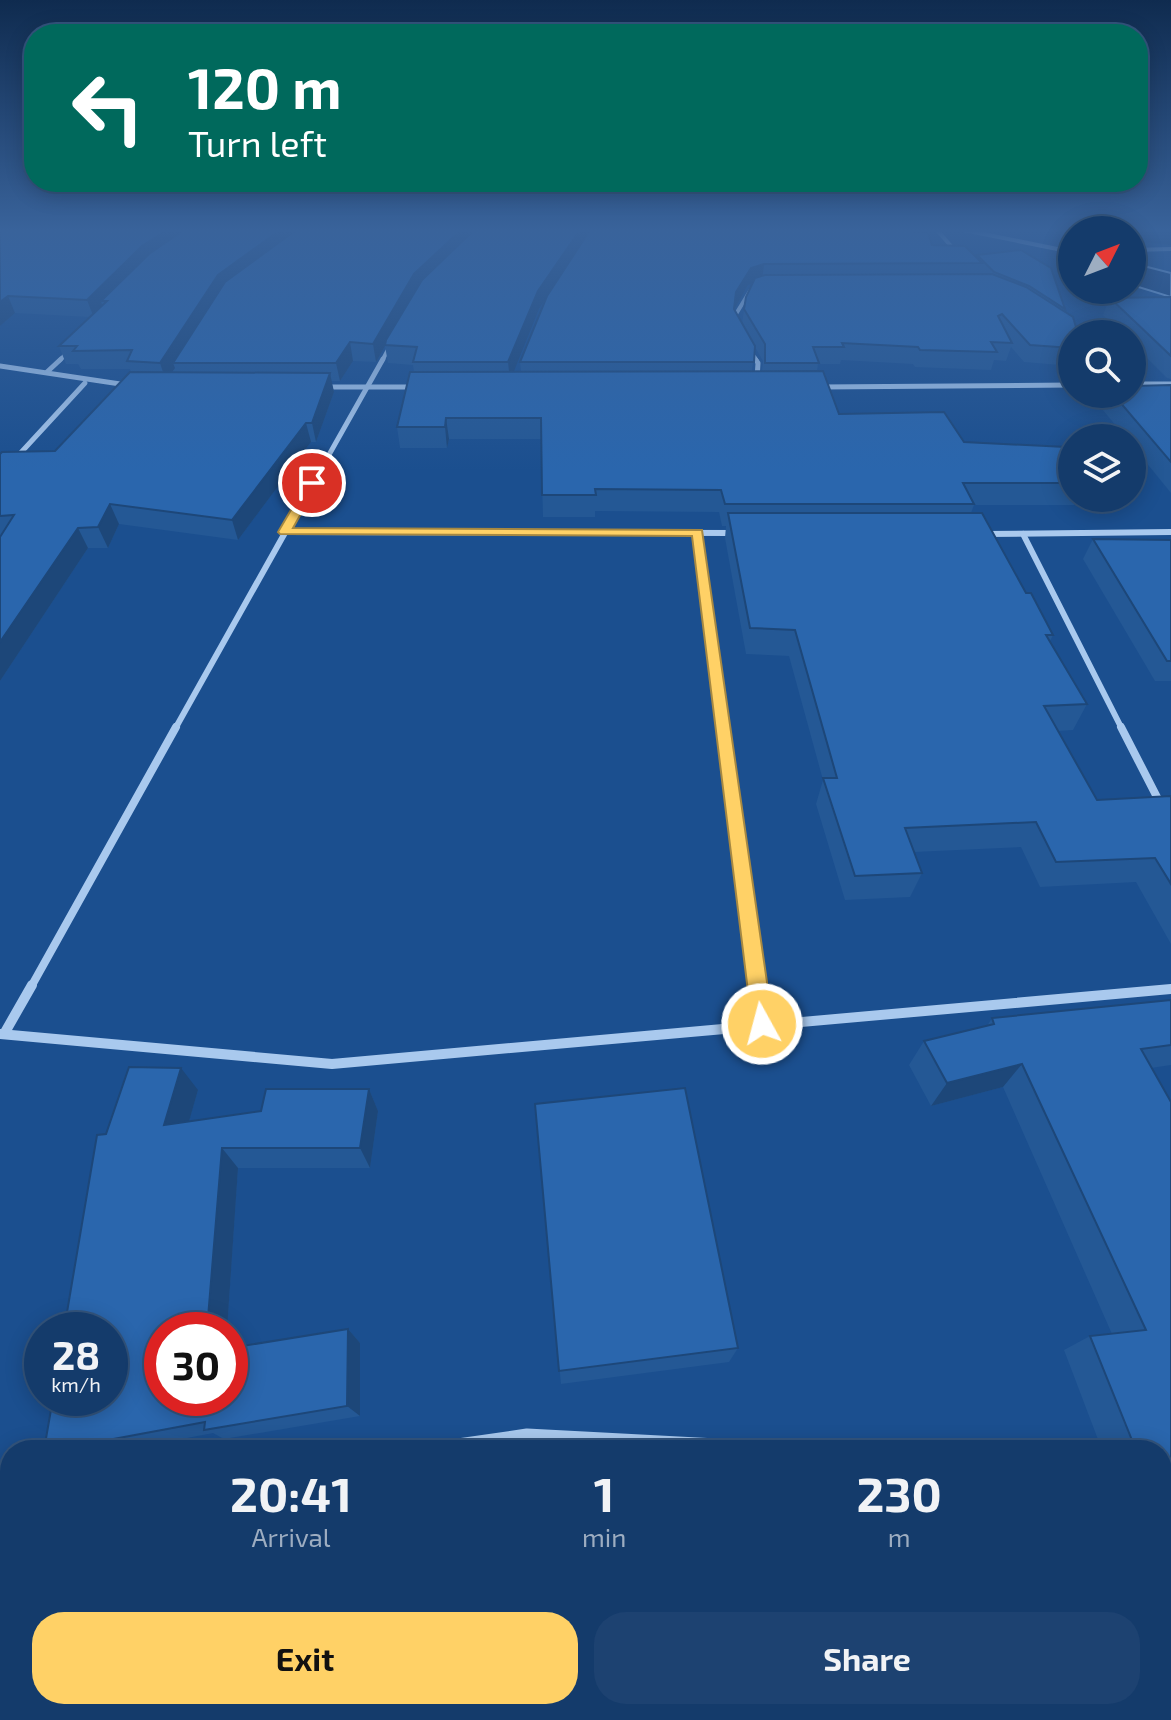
<!DOCTYPE html>
<html lang="en">
<head>
<meta charset="utf-8">
<style>
  :root { --surface:#143b6b; --page:#1d4271; --text:#f1f3f6; --muted:#9dadc1; --line:#33557e; --accent:#ffd166 }
  body { margin:0; font-family:"Exo 2",sans-serif; background:var(--page); color:var(--text); height:100vh; display:flex; flex-direction:column; font-size:30px; white-space:nowrap }
  * { box-sizing:border-box; margin:0 }
  p { font-size:26px; color:var(--muted) }
  .icon { flex:none; width:44px; height:44px; fill:none; stroke:currentColor; stroke-width:2; stroke-linecap:round; stroke-linejoin:round }
  .map { position:relative; flex:1; overflow:hidden }
  .details { position:absolute; left:0px; top:1440px; width:1172px; height:280px; display:flex; flex-direction:column; background:var(--surface); border-radius:32px 32px 0 0; box-shadow:0 4px 20px #0003,0 0 0 2px var(--line) }
  .details>* { flex:none }
  .hud { position:absolute; left:24px; top:24px; width:1124px; height:168px; border-radius:32px; box-shadow:0 4px 20px #0003,0 0 0 2px var(--line); background:#00695c; color:#fff; overflow:hidden }
  .needle { width:52px; rotate:48deg }
  .tools { position:absolute; left:1058px; top:216px; display:grid; gap:16px }
  .tools a { display:grid; place-items:center; width:88px; height:88px; border-radius:50%; background:var(--surface); box-shadow:0 4px 20px #0003,0 0 0 2px var(--line); font-size:40px }
  .speed { position:absolute; left:24px; top:1312px; display:flex; gap:16px; font-size:40px; font-weight:700; text-align:center }
  .speed>* { display:grid; place-content:center; width:104px; height:104px; border-radius:50%; background:var(--surface); box-shadow:0 4px 20px #0003,0 0 0 2px var(--line); line-height:1 }
  .speed small { font-size:20px; font-weight:400 }
  .speed .limit { border:12px solid #d22; background:#fff; color:#111 }
  .pin { position:absolute; display:grid; place-items:center; width:68px; height:68px; color:#fff; margin:-34px; border:4px solid #fff; border-radius:50%; box-shadow:0 2px 8px #0007 }
  .me { position:absolute; width:88px; margin:-44px; rotate:353deg; stroke-linejoin:round; filter:drop-shadow(0 0 6px #0008) }
  .turn { display:flex; align-items:center; gap:28px; height:168px; padding:0 32px; font-size:36px }
  .turn .icon { width:104px; height:104px; stroke-width:2.5 }
  .turn b { display:block; font-size:56px; line-height:68px }
  .eta { display:flex; justify-content:space-evenly; align-items:center; height:136px; text-align:center }
  .eta b { font-size:48px; font-weight:700; line-height:56px }
  .action { display:flex; gap:16px; margin-top:auto; padding:16px 32px }
  .action a { flex:1; height:92px; border-radius:32px; background:var(--accent); color:#111; font-size:32px; font-weight:700; line-height:92px; text-align:center }
  .action a+a { background:var(--page); color:var(--text) }
  .map>svg:first-child { display:block }
</style>
</head>
<body>
<div class="map">
<svg width="1171" height="1720" viewBox="0 0 1171 1720">
  <rect width="100%" height="100%" fill="#1b4f8f"/>
  <polygon fill="#123a6d" stroke="#9cc4f0" stroke-width="2" points="1132,263 1171,273 1171,297 1132,285"/>
  <g fill="none" stroke-linecap="round" stroke-linejoin="round">
    <polygon fill="#123a6d" fill-rule="evenodd" points="1132,230 1171,230 1171,245 1132,241"/>
    <g stroke="#a9c9ee" stroke-width="4">
      <polyline points="937,230 957,253"/>
      <polyline points="964,230 1072,252"/>
      <polyline points="1132,250 1171,249"/>
      <polyline points="736,321 736,314 750,291"/>
      <polyline points="748,348 757,361"/>
      <polyline points="59,361 70,350"/>
      <polyline points="382,361 391,344"/>
    </g>
    <g stroke="#a9c9ee" stroke-width="5">
      <polyline points="755,359 758,363 757,379"/>
      <polyline points="0,366 127,385"/>
      <polyline points="47,372 61,359"/>
      <polyline points="1132,377 1171,402"/>
      <polyline points="1132,384 1171,384"/>
      <polyline points="325,387 415,387"/>
      <polyline points="821,387 1072,385"/>
      <polyline points="15,459 85,383"/>
      <polyline points="290,524 383,359"/>
    </g>
    <g stroke="#a9c9ee" stroke-width="6">
      <polyline points="285,532 736,533"/>
      <polyline points="698,533 723,729"/>
      <polyline points="986,534 1171,532"/>
      <polyline points="1023,534 1122,729"/>
      <polyline points="175,729 291,522"/>
    </g>
    <g stroke="#a9c9ee" stroke-width="8">
      <polyline points="723,727 757,987"/>
      <polyline points="1121,727 1159,801"/>
      <polyline points="31,987 176,727"/>
    </g>
    <g stroke="#a9c9ee" stroke-width="10">
      <polyline points="757,985 762,1024"/>
      <polyline points="0,1034 332,1064 1171,989"/>
      <polyline points="4,1034 32,985"/>
    </g>
    <g stroke="#a9c9ee" stroke-width="13">
      <polyline points="423,1450 527,1435 811,1450"/>
      <polyline points="0,1525 10,1523"/>
      <polyline points="1058,1710 1060,1720"/>
    </g>
  </g>
  <g fill="#245895" fill-rule="evenodd">
    <path d="M0,230L902,231L932,245L976,258L977,255L1021,250L1065,309L1064,312L1072,334V366L1024,362L1011,347L1006,361L994,360L991,370L915,367L913,364L841,360L840,364H818L817,371L839,414L964,442L1072,460V498H1077L1074,505H974L971,513L1053,635L1050,641L1087,704L1073,730L1058,731L1097,800L1171,796V944L1136,882L1040,887L1021,847L914,852L922,873L910,897L845,900L816,804L823,780L789,656L746,654L725,538L726,526H722L719,512L595,511V517H543L541,439H449L447,448H400L397,427L414,372L413,365L388,363L385,346L376,362L353,361L340,381H331L334,392L316,442H311L238,540L119,524L108,548H88L0,681V454L55,451L131,372L130,369H81L78,364H66L59,346L90,317L15,313L0,326ZM752,284L746,297L742,324L734,310L748,285ZM547,297L520,362L521,371H513L539,309ZM755,347L763,361L762,371H752Z"/>
    <polygon points="1171,297 1171,379 1167,378 1132,343 1132,334 1122,334 1103,315 1110,298"/>
    <polygon points="1171,385 1171,493 1132,445 1132,438 1126,438 1098,404 1102,394 1132,394"/>
    <polygon points="1093,539 1171,540 1171,681 1155,681 1083,559"/>
    <polygon points="1171,1000 1171,1065 1151,1068 1171,1102 1171,1620 1162,1599 1162,1450 1102,1450 1064,1350 1090,1336 1112,1334 1003,1087 931,1106 909,1065 924,1041 987,1026 992,1018"/>
    <polygon points="369,1089 378,1111 370,1168 238,1168 227,1330 162,1330 162,1398 348,1329 360,1343 360,1416 224,1439 213,1433 125,1450 44,1450 106,1134 198,1090 189,1121 261,1111"/>
    <polygon points="535,1104 738,1348 729,1362 561,1384"/>
    <polygon points="760,1710 926,1710 928,1720 761,1720"/>
  </g>
  <g fill="#1d4779">
    <polygon points="167,230 196,230 107,301 101,301 103,308 94,318 87,300 142,246"/>
    <polygon points="280,230 306,230 173,363 175,368 166,381 160,363 218,275"/>
    <polygon points="461,230 480,230 416,291 376,362 373,344 414,274"/>
    <polygon points="580,230 591,230 539,309 510,381 508,362 538,291"/>
    <polygon points="764,264 762,281 748,285 734,310 736,292 751,268"/>
    <polygon points="8,296 15,313 0,326 0,302"/>
    <polygon points="350,342 353,361 340,381 336,363"/>
    <polygon points="330,373 334,392 316,442 312,423"/>
    <polygon points="446,418 449,439 447,448 445,427"/>
    <polygon points="306,423 311,442 238,540 232,520"/>
    <polygon points="110,504 119,524 108,548 98,527"/>
    <polygon points="78,528 88,548 0,681 0,642"/>
    <polygon points="1022,1064 1003,1087 931,1106 947,1083"/>
    <polygon points="181,1068 198,1090 182,1146 164,1125"/>
    <polygon points="369,1089 378,1111 370,1168 360,1148"/>
    <polygon points="222,1148 238,1168 227,1330 207,1330"/>
    <polygon points="348,1329 360,1343 360,1416 347,1406"/>
    <polygon points="169,1710 195,1710 194,1720 167,1720"/>
  </g>
  <g fill="#2a66ad" stroke="#1d4779" stroke-width="2">
    <polygon points="0,230 167,230 142,246 87,300 8,296 0,302"/>
    <polygon points="184,230 280,230 218,275 160,363 127,361 132,350 73,351 77,346 59,346 107,301 101,301 149,254"/>
    <polygon points="296,230 461,230 414,274 373,344 350,342 336,363 173,363 225,282"/>
    <polygon points="474,230 580,230 538,291 508,362 413,362 417,347 385,345 386,340 422,280"/>
    <polygon points="590,230 902,230 928,233 932,245 965,246 982,263 764,264 751,268 736,292 734,309 755,346 754,362 520,362 547,296"/>
    <polygon points="1021,250 1051,268 1065,309 1029,286 994,272 977,255"/>
    <polygon points="992,274 1026,287 1073,317 1078,334 1072,334 1072,348 1030,345 1002,314 998,316 1012,343 991,342 997,352 920,350 918,347 842,343 844,347 813,347 819,363 765,363 765,344 744,309 746,297 755,278 765,275"/>
    <polygon points="1171,297 1171,356 1110,298"/>
    <polygon points="823,371 839,414 944,412 964,442 1066,447 1072,460 1072,483 963,483 974,504 725,504 721,490 595,489 596,495 542,495 541,418 446,418 445,427 397,427 410,372"/>
    <polygon points="130,372 330,373 312,423 306,423 232,520 110,504 98,527 78,528 0,642 0,537 14,515 0,516 0,454 2,452 55,451"/>
    <polygon points="1171,385 1171,462 1113,394 1132,394 1132,386"/>
    <polygon points="728,513 982,513 1026,593 1031,593 1053,635 1046,635 1087,704 1044,706 1097,800 1171,796 1171,884 1155,858 1056,862 1036,822 905,828 922,873 855,876 823,778 837,778 795,630 750,628"/>
    <polygon points="1093,539 1171,540 1171,661 1167,661"/>
    <polygon points="1171,1000 1171,1045 1141,1049 1171,1102 1171,1536 1162,1515 1162,1450 1136,1450 1090,1336 1146,1330 1022,1064 947,1083 924,1041 994,1024 992,1018"/>
    <polygon points="129,1067 181,1068 164,1125 261,1111 266,1089 369,1089 360,1148 222,1148 207,1330 162,1330 162,1398 230,1398 230,1348 348,1329 347,1406 204,1430 205,1422 54,1450 44,1450 53,1398 110,1398 110,1330 64,1330 97,1135 106,1134"/>
    <polygon points="685,1088 738,1348 559,1371 535,1104"/>
    <polygon points="10,1539 10,1710 169,1710 167,1720 0,1720 0,1564"/>
    <polygon points="303,1710 666,1710 667,1720 302,1720"/>
    <polygon points="771,1710 926,1710 928,1720 773,1720"/>
  </g>
  <linearGradient id="sky" x2="0" y2="1"><stop stop-color="#0f2b4f"/><stop offset="0.49" stop-color="#39639b"/><stop offset="1" stop-color="#39639b" stop-opacity="0"/></linearGradient>
  <rect width="1171" height="471" fill="url(#sky)"/>
  <polygon fill="#ffd166" stroke="#a68842" stroke-width="2" points="308,481 318,483 293,528 702,530 773,1024 770,1031 762,1034 755,1031 752,1024 692,536 280,534 278,532"/>
</svg>
<div class="tools">
<a><svg class="needle" viewBox="-14 -14 28 28"><path d="M0-13l5 13h-10z" fill="#e53935"/><path d="M0 13l5-13h-10z" fill="#9dadc1"/></svg></a>
<a><svg class="icon" aria-label="search" viewBox="0 0 24 24"><circle cx="10" cy="10" r="6"/><path d="M15 15l6 6"/></svg></a>
<a><svg class="icon" aria-label="layers" viewBox="0 0 24 24"><path d="M12 4l9 5-9 5-9-5zM3 14l9 5 9-5"/></svg></a>
</div>
<div class="speed"><div>28<small>km/h</small></div><div class="limit">30</div></div>
<div class="pin" style="left:312px;top:483px;background:#d93025"><svg class="icon" aria-label="arrive" viewBox="0 0 24 24"><path d="M6 21V4h12l-3 4 3 4H6"/></svg></div>
<svg class="me" style="left:762px;top:1024px" viewBox="-20 -20 40 40"><circle r="17" fill="#ffd166" stroke="#fff" stroke-width="3"/><path d="M0-11L8 9 0 5-8 9z" fill="#fff"/></svg>
<div class="hud">
<div class="turn"><svg class="icon" aria-label="left" viewBox="0 0 24 24"><path d="M17 20v-9H6M10 6l-5 5 5 5"/></svg><div><b>120 m</b>Turn left</div></div>
</div>
<section class="details">
<div class="eta">
<div><b>20:41</b><p>Arrival</p></div>
<div><b>1</b><p>min</p></div>
<div><b>230</b><p>m</p></div>
</div>
<div class="action"><a>Exit</a><a>Share</a></div>
</section>
</div>
</body>
</html>
